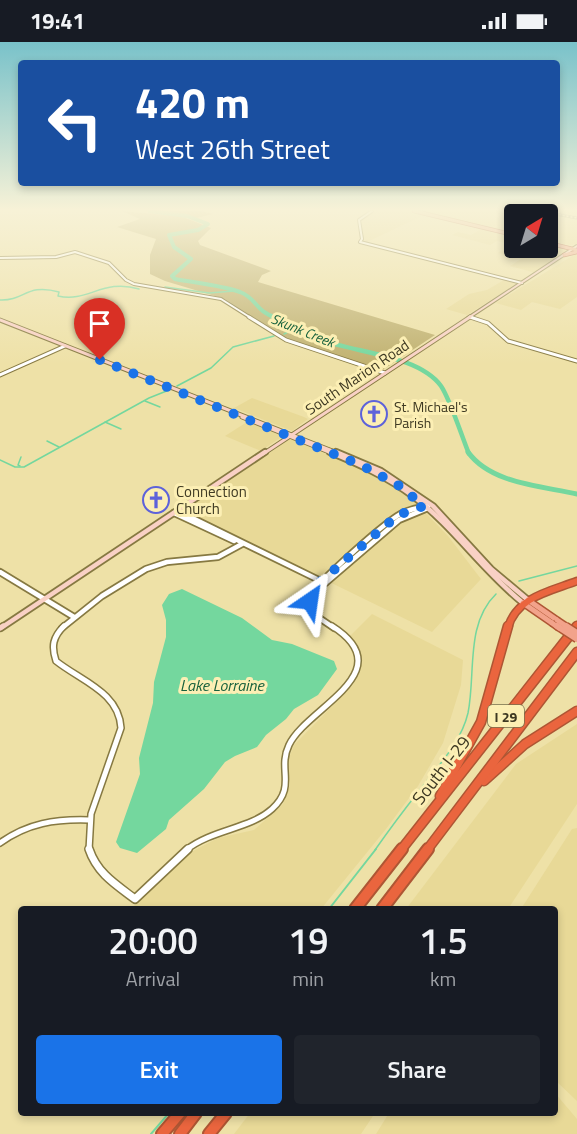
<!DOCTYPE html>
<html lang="en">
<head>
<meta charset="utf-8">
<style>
  :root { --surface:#171b24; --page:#20242c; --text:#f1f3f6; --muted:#9ea1a6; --accent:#1a73e8 }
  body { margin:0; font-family:"Titillium Web",sans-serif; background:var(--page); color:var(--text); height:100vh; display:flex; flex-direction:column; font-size:22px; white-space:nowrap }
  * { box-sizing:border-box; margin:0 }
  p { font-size:20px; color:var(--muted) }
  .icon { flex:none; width:33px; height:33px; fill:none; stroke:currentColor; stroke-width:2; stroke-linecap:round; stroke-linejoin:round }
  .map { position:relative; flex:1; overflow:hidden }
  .panel { position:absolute; left:18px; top:864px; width:540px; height:210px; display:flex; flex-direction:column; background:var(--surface); border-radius:6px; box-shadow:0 3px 9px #0003 }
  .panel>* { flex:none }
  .guide { position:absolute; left:18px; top:18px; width:542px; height:126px; border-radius:6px; box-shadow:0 3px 9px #0003; background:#1a4fa0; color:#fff; overflow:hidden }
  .needle { width:39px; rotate:38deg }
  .controls { position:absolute; left:504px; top:162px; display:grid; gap:12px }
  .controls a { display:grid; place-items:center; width:54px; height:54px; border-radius:6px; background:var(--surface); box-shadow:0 3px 9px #0003; font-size:30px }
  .pin { position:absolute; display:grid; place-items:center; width:51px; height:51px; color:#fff; margin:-62px -26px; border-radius:50% 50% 50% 0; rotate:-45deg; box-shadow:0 0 6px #0007 }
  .pin .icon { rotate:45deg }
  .me { position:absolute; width:66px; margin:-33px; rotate:32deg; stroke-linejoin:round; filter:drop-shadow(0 0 4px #0008) }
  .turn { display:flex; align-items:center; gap:21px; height:126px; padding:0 18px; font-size:27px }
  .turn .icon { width:78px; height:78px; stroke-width:2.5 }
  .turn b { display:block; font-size:42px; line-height:51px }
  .eta { display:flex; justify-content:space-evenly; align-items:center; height:102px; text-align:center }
  .eta b { font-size:36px; font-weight:600; line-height:42px }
  .primary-button { display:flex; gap:12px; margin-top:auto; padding:12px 18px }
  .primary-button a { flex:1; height:69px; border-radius:6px; background:var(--accent); color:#fff; font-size:24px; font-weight:600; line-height:69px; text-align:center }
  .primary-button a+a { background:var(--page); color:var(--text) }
  .status { display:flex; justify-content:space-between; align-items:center; height:42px; padding:0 30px; background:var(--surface); direction:ltr }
  .status svg { height:16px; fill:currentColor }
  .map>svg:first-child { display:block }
</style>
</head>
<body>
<div class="status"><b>19:41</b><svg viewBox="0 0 49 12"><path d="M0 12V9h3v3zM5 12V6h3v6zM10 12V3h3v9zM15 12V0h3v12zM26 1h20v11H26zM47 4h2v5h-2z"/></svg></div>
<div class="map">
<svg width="577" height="1092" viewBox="0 0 577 1092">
  <rect width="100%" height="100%" fill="#eee1a7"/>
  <g fill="#e8d997">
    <polygon points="373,169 409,169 424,173 367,200 363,199 360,178"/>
    <polygon points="418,169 577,169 577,202 570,203 548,199 548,172 514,172 514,191"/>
    <polygon points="483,186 514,194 514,203 497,199 490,203 452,193 458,190 471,193"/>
    <polygon points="548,202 570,208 536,231 510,224 521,217 498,211 507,206 517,209 522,206 548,206"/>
    <polygon points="577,211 577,255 560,267 532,260 521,268 496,261"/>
    <polygon points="504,238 518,241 467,273 446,267 469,252 487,248"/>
    <polygon points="252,356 304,375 308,377 292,389 234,366"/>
    <polygon points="247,380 283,394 261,409 225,394"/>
    <polygon points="290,397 367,429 412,457 448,494 481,537 432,590 184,469"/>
    <polygon points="372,572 463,618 461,643 443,701 418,744 386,787 321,867 138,867 134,864 189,811 218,796 254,788 283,762 290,743 287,721 294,703 353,643 359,632 361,619 360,610 350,594"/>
    <polygon points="577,682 577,762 508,867 406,867 516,722"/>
    <polygon points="577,786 577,1059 555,1038 555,867 521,867 572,787"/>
    <polygon points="555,1051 577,1077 577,1092 376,1092 389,1071 555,1071"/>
    <polygon points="250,1071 375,1071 361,1092 234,1092"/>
  </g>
  <polygon fill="#c0b170" points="122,169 166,173 150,169 201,169 213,172 196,176 170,173 183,175 211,186 198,199 200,203 271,229 262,233 258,240 435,293 381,329 287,297 225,257 165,239 150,232 150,213 156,197 117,185 140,177"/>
  <polygon fill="#74d79e" points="182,547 242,576 272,598 292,602 334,619 337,627 318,653 294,667 286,677 266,693 257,705 235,714 225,720 204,747 169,778 166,787 137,811 120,806 116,800 140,732 139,716 153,661 154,640 166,595 166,578 162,563 169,552"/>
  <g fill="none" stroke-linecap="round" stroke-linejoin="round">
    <g stroke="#74d79e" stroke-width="1.5">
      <polyline points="165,245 209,251 234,249"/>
      <path d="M0,258C25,259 26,241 59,250L58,254C88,261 103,236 139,247"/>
      <polyline points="284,292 298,285"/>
      <polyline points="177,344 211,326 233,305 274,294"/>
      <polyline points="145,359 160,365"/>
      <polyline points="105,380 121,387"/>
      <polyline points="47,399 59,405"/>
      <polyline points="0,418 15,425 24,425 149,356 169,348"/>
      <polyline points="20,424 18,423 21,415"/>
      <polyline points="519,539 577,524"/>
      <path d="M375,808C389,788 404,768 419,749C437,725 461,701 468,671C476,632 465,582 496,552"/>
    </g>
    <g stroke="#74d79e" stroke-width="2">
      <polyline points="329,867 376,807"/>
      <polyline points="151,1092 169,1071"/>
    </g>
    <path stroke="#74d79e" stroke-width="4" d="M150,169L187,174L208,182L198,188L169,193L174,205L191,217L172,234L175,237C196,241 220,243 240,250C258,257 254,269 277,276"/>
    <path stroke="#74d79e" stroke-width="4.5" d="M272,275C290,280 305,292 322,298C356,311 418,313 441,344C450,357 462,395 469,412"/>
    <path stroke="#74d79e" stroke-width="5" d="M468,410C491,442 542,444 577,452"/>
    <defs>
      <g id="tertiary-far4">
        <polyline points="372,169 359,178 362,197 360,200 522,241"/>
        <polyline points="0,216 56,215 75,210 109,221 126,238 134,242 221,257 251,276"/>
        <polyline points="470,275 473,276"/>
      </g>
      <g id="tertiary-far3">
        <polyline points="249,275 286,298 385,331"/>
        <polyline points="470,275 488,281 508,299 577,319"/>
        <polyline points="0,333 65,304"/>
      </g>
      <g id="tertiary-far2">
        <polyline points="178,469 325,541"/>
        <polyline points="174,471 234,499"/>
        <polyline points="0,530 74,575"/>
        <polyline points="309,569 313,553 322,544 399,478 428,466"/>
        <polyline points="62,586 102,554 146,527 167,520 218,515 242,502"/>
        <path d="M334,586L309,569L304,562C311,545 379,486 397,474C406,468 417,466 428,464"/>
      </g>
      <g id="tertiary-far1">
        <path d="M64,584C53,595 51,604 56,619C81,639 119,650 121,686L91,772L89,808"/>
        <path d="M0,801C28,781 55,777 89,778"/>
        <path d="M186,808C213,787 250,787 272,767C297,744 277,728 289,703C306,666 404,630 332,584"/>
      </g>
      <path id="tertiary" d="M89,807C97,831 115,842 135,857L188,807"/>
      <polyline id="secondary-far3" points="468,276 577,204"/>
      <g id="secondary-far2">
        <polyline points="0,278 340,412"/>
        <polyline points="242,375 334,412"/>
        <polyline points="263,412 470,275"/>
      </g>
      <g id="secondary-far1">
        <path d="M330,410C359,422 388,435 413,454C454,485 483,529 523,561"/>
        <polyline points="336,410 381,429 433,464 491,527 528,558"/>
        <polyline points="1,586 265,410"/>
      </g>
      <polyline id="secondary" points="0,586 3,584"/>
      <g id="primary-far1">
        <polyline points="414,169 514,193"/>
        <polyline points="548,201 577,208"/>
        <polyline points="564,213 577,210"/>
      </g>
      <g id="primary">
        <polyline points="528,558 557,578"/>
        <polyline points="523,561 552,581"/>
      </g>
      <path id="motorway-far2" d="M508,586C516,555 551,549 577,539"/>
      <g id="motorway-far1">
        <polyline points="484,739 525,702 577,669"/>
        <polyline points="440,754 481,680 508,584"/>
        <polyline points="401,808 577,584"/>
        <polyline points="427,808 577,610"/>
      </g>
      <g id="motorway">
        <polyline points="355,867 402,807"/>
        <polyline points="382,867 428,807"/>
        <polyline points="162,1092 180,1071"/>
        <polyline points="180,1092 196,1071"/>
        <polyline points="209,1092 226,1071"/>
      </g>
    </defs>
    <use href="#tertiary-far4" stroke="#867942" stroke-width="4"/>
    <use href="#tertiary-far3" stroke="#867942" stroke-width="5"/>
    <use href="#tertiary-far2" stroke="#867942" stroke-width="8"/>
    <use href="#tertiary-far1" stroke="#867942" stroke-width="8"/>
    <use href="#tertiary" stroke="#867942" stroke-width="10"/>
    <use href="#secondary-far3" stroke="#867942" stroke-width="4"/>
    <use href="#secondary-far2" stroke="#867942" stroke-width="5"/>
    <use href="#secondary-far1" stroke="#867942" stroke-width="8"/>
    <use href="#secondary" stroke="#867942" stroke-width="8"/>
    <use href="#primary-far1" stroke="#ae5634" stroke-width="4.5"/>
    <use href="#primary" stroke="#ae5634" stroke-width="8"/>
    <use href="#motorway-far2" stroke="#ae5634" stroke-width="9"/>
    <use href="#motorway-far1" stroke="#ae5634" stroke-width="11"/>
    <use href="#motorway" stroke="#ae5634" stroke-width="14"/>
    <use href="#tertiary-far4" stroke="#fff" stroke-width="2"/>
    <use href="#tertiary-far3" stroke="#fff" stroke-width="3"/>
    <use href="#tertiary-far2" stroke="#fff" stroke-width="4.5"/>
    <use href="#tertiary-far1" stroke="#fff" stroke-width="5"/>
    <use href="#tertiary" stroke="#fff" stroke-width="7"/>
    <use href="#secondary-far3" stroke="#f9d1c5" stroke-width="2"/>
    <use href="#secondary-far2" stroke="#f9d1c5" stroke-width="3"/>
    <use href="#secondary-far1" stroke="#f9d1c5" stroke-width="4.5"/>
    <use href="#secondary" stroke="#f9d1c5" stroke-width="5"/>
    <use href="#primary-far1" stroke="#f2a38b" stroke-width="3"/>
    <use href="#primary" stroke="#f2a38b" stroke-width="5"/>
    <use href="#motorway-far2" stroke="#ea653e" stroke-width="6"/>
    <use href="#motorway-far1" stroke="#ea653e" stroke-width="8"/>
    <use href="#motorway" stroke="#ea653e" stroke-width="10"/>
    <defs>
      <polyline id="rail" points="539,169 577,176"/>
    </defs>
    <use href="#rail" stroke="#77704d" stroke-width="3"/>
    <use href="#rail" stroke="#fcefb4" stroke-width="1.5" stroke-dasharray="2" stroke-linecap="butt"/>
    <defs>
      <g id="primary-bridge-far1">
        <polyline points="557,578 569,586"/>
        <polyline points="552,581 559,586"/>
      </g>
      <g id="primary-bridge">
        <polyline points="557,584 577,597"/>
        <polyline points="566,584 577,591"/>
      </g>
    </defs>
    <use href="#primary-bridge-far1" stroke="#ae5634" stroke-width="8" stroke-linecap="butt"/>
    <use href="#primary-bridge" stroke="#ae5634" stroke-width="9" stroke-linecap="butt"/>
    <use href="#primary-bridge-far1" stroke="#f2a38b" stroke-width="5"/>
    <use href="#primary-bridge" stroke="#f2a38b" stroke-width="6"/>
  </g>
  <linearGradient id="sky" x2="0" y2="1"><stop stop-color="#79c2ca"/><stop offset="0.52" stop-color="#f7f2d7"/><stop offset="1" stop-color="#f7f2d7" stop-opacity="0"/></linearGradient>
  <rect width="577" height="322" fill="url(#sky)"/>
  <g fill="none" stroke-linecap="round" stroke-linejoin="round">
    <polyline stroke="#1a73e8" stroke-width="10" stroke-dasharray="0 18" points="100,318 361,423 398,443 424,464 398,473 320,540 322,544 313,553 310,559"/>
  </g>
  <defs>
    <symbol id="church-ring" viewBox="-11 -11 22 22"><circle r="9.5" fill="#fcefb4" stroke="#5d62da" stroke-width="1.5"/><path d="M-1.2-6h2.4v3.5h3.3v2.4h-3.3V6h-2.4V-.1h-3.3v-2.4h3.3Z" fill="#5d62da"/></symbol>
  </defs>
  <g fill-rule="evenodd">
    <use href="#church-ring" x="359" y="357" width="30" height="30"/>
    <use href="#church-ring" x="141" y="443" width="30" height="30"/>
  </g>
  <g text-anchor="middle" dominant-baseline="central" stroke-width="6" stroke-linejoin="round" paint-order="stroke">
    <g font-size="14" font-style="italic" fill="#17613c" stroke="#fcefb4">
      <text transform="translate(303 288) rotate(22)">Skunk Creek</text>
    </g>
    <g font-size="14" fill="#3e3922" stroke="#fcefb4" text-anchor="start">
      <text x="394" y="364">St. Michael's<tspan x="394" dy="16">Parish</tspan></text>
    </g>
    <rect fill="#fcefb4" stroke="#77704e" stroke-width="1.5" x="488" y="663" width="36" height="22" rx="4.5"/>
    <g font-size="14" font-weight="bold" fill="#3e3922">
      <text x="506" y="674">I 29</text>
    </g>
    <g font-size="15" fill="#3e3922" stroke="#fcefb4">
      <text transform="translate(357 335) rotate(-34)">South Marion Road</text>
    </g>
    <g font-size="15" fill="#3e3922" stroke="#fcefb4" text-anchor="start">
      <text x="176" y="449">Connection<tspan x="176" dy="17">Church</tspan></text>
    </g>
    <g font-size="16" font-style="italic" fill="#17613c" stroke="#fcefb4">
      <text x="222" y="643">Lake Lorraine</text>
    </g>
    <g font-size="18" fill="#3e3922" stroke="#fcefb4">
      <text transform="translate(441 728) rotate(-52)">South I-29</text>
    </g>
  </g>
</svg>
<div class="controls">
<a><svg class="needle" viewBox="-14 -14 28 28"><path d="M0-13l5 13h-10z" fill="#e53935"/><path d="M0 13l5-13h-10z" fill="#9ea1a6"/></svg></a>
</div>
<div class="pin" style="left:100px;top:318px;background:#d93025"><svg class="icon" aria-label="arrive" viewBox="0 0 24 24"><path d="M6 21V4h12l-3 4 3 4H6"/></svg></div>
<svg class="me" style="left:310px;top:559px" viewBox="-20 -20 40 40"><path d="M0-17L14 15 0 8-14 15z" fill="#1a73e8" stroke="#fff" stroke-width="4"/></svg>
<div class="guide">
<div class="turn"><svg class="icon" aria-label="left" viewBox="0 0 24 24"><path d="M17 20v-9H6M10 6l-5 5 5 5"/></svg><div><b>420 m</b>West 26th Street</div></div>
</div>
<section class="panel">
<div class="eta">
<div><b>20:00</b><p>Arrival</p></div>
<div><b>19</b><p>min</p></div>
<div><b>1.5</b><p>km</p></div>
</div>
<div class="primary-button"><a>Exit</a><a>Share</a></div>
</section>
</div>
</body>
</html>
